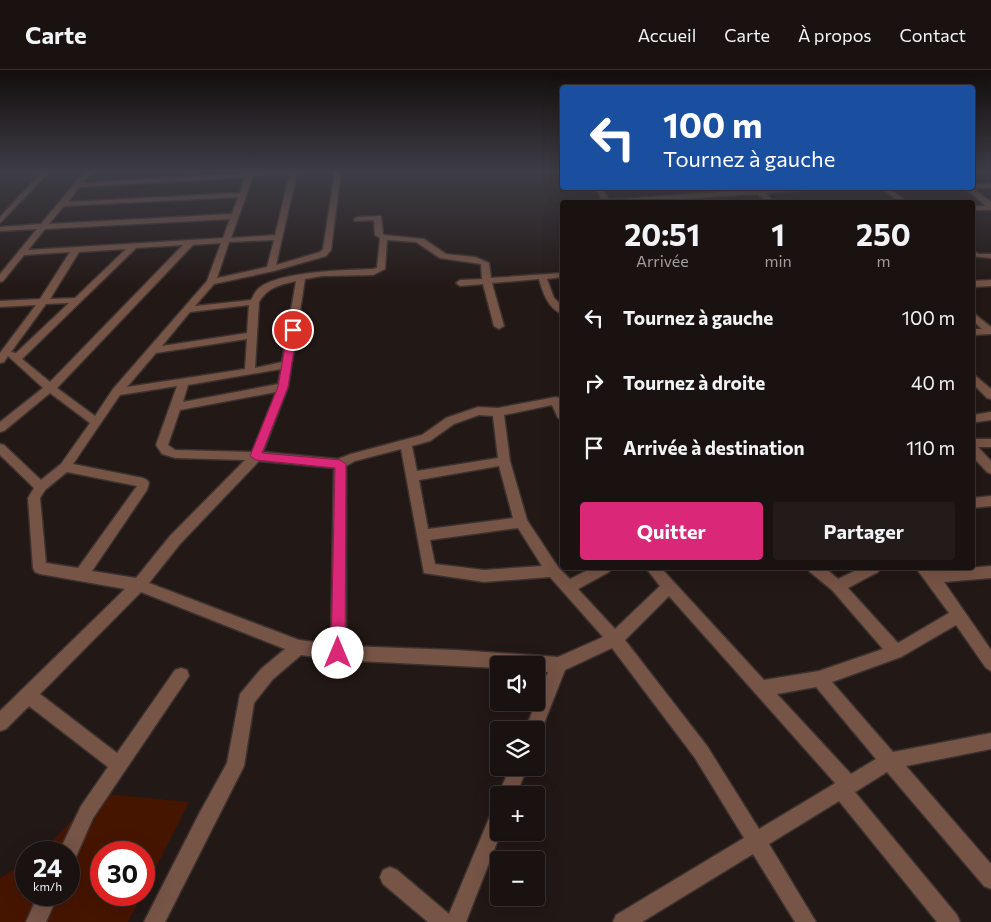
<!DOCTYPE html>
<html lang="fr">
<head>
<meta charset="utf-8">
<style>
  :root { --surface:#1a1210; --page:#231b19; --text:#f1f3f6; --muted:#9f9e9f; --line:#383230; --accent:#db2777 }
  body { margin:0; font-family:Commissioner,sans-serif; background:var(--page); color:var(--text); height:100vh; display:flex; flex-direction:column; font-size:19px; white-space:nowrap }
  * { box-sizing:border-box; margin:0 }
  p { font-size:16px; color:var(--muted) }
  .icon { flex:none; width:28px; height:28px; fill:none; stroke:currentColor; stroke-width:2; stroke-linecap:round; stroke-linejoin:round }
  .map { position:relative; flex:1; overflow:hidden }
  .side { position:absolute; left:560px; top:130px; width:415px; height:370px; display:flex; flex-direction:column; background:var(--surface); border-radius:5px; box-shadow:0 5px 20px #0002,0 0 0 1px var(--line) }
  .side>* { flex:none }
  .hud { position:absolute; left:560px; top:15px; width:415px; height:105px; border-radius:5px; box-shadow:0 5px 20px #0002,0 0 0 1px var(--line); background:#1a4fa0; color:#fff; overflow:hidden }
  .fabs { position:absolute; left:490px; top:586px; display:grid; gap:10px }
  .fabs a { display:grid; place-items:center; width:55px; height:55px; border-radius:5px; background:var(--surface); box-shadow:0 5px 20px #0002,0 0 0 1px var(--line); font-size:25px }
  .speed { position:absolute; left:15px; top:771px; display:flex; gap:10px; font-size:25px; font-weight:700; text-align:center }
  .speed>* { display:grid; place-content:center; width:65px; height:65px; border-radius:50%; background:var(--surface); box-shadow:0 5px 20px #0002,0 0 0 1px var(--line); line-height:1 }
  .speed small { font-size:12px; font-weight:400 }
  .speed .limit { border:8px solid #d22; background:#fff; color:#111 }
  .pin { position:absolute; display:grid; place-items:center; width:42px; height:42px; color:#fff; margin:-21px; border:2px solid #fff; border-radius:50%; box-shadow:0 1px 5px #0007 }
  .me { position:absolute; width:55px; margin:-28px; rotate:0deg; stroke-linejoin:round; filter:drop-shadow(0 0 4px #0008) }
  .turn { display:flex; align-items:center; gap:18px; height:105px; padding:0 20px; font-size:22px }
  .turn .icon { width:65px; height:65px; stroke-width:2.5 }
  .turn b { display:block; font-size:35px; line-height:42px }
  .eta { display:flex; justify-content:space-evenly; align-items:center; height:85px; text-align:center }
  .eta b { font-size:30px; font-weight:700; line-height:35px }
  .button { display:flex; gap:10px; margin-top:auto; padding:10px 20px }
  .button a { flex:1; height:58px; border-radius:5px; background:var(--accent); color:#fff; font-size:20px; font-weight:700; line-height:58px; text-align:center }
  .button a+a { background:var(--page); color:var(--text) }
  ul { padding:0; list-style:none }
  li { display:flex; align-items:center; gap:15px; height:65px; padding:0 20px }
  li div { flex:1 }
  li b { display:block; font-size:19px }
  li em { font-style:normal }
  header { display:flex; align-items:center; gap:30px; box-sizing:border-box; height:70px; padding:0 25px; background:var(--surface); border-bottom:1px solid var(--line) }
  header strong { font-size:24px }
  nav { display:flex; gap:28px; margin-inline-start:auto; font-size:18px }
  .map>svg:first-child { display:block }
</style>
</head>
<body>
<header>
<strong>Carte</strong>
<nav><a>Accueil</a><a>Carte</a><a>À propos</a><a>Contact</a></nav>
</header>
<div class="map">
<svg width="991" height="852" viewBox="0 0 991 852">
  <rect width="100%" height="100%" fill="#221815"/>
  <polygon fill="#461500" points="96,723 189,732 144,821 144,782 101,782 101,825 142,825 128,852 0,852 0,808 26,792 26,825 69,825 69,782 43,782"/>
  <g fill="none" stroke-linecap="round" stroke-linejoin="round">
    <defs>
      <g id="minor">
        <polygon points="43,101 50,101 0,153 0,147"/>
        <path d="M85,101H92L83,113L247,103L248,101H300L297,103L276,195L320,182L323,179L335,101H341L331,180L326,186L274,201L214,214L195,236L251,230C253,227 255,222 257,220C275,201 347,200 372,199L377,198L380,168L375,165L374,150L355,151L354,149L358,147L381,146L383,164L385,165L424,169L446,184L475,187L489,193L491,208L562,203V207L547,209L554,228L562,236V244C548,238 543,223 539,209L492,213L504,256L499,259L494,256L483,214L460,216L456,213L460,210L482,209L481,194L440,188L416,172L387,170L385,199L373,205L322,206L305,209L288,317L263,382L338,389L351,384L422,365L446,348L478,337L498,338L556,327L560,328L562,334V349L558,348L552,335L504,345L510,391L527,450L558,497L570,509L592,498H611L609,502L578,519L615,559L660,516L646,498H661L764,610L819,601L883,579L832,520L810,502L808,498H825L838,509L861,498H880L878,502L848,518L898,573L949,543L916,498H932L935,501L991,496V508L944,512L991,580V601L986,598L956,555L901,587L832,612L893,682L991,663V679L906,696L991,794V819L984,816L887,702L855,722L957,845L960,852H937L839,731L769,774L816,852H795L753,784L642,852H613L616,845L744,768L695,688L612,578L565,600L539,666L536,667V660H525L548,602L536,601V595H499V598L338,590L301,585L273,609L254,633L244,696L165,852H144L199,744L227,693L240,624L261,599L285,579L141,522L40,624L117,683L175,600L181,598L187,600L189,606L93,748L75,789L69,791V782H59L81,736L108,697L29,636L6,659L0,661V641L125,519L40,504L35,502L33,498L28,428L34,418L0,385V374L4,375L41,410L61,394L90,353L50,323L4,361L0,362V352L43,318L8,286L4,292L0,293V283L36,235L0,237V231L40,229L70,182L24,185L3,211L0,212V204L37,159L0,161V157L41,154ZM290,103L275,165L231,168L253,106ZM245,107L240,123L68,132L79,117ZM238,127L232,144L49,154L64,136ZM230,149L223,168L28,180L45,159ZM274,170L267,197L217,208L229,172ZM221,173L207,211L113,319L95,346L57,318L193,175ZM183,175L50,312L22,289L136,178ZM126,179L75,228L50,229L79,182ZM296,211L282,292L255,298L259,232C268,217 280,215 296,211ZM69,233L16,283L11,282L46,234ZM249,235L247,263L162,276L190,242ZM247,269L245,299L127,317L156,283ZM281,299L278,314L183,332L188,315ZM177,316L156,375L162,384L175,388L245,390L170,466L136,508L92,501L147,420L149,413L147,410L143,408L73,394L120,325ZM276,322L252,382L175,380L168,375L180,340ZM479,345L493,346L498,388L417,401L412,376L430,371L454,354ZM401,379L424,503L484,512L550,507L603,567L558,587L456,580L346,576V396L355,391ZM259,391L334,398L331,574L299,570L149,513L180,474ZM499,396L513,448L428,459L419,410ZM67,402L137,416L78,498L46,493L40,428L45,420ZM518,458L542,496L484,500L435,494L430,470ZM669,526L835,713L834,714L759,759L707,676L625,570ZM816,617L876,689L851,704L777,624Z"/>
        <polygon points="972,114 991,114 991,118 972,118 991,132 991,140 972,140 972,136 986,136 965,118 972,118"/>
        <polygon points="596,118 602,118 609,130 759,119 808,118 805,120 765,123 774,132 767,132 758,124 634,132 603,132"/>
        <polygon points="882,118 889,118 907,132 899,132"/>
        <polygon points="972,181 979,184 991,184 991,188 972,186"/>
        <polygon points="991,210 991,216 972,217 972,211"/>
        <polygon points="972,242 991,257 991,264 972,265 972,259 982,259 972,250"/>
        <polygon points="972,303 991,319 991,329 987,328 972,313"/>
        <polygon points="991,342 991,350 977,352 972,350 973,345"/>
        <polygon points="972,369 991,369 991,377 978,377 991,391 991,404 987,402 972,386"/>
        <polygon points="991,426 991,436 972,438 972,428"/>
        <polygon points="510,698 527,698 516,725 499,725 499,727 498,725"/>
        <polygon points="499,736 499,762 501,762 466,852 428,852 383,814 380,807 383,800 390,797 397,800 449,844 493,739"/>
        <polygon points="38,825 58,825 46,852 26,852"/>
      </g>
    </defs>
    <use href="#minor" stroke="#3c322f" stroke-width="3"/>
    <use href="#minor" fill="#765446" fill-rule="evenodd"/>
  </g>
  <linearGradient id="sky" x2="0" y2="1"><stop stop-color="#130d0c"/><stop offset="0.46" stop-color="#3e3d46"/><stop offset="1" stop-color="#3e3d46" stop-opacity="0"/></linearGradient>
  <rect width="991" height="221" fill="url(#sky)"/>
  <polygon fill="#db2777" stroke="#8e194d" points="293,257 297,260 288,317 262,383 340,390 346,394 345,583 343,587 338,589 333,587 331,583 335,398 256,390 250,386 278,317 288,260"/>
</svg>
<div class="fabs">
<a><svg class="icon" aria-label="sound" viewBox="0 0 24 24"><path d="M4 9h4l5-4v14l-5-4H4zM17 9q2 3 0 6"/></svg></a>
<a><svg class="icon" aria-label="layers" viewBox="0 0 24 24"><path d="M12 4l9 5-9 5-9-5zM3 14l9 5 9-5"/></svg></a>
<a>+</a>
<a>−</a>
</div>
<div class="speed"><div>24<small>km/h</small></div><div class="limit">30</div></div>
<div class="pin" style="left:293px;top:260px;background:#d93025"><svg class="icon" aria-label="arrive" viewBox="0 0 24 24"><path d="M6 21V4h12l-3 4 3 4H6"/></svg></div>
<svg class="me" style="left:338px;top:583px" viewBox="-20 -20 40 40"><circle r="19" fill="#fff"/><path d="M0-13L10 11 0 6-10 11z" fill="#db2777"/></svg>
<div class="hud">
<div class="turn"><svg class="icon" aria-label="left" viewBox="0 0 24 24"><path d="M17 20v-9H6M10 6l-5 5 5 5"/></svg><div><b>100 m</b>Tournez à gauche</div></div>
</div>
<section class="side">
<div class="eta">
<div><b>20:51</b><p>Arrivée</p></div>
<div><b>1</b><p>min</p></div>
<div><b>250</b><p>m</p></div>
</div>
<ul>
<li><svg class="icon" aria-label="left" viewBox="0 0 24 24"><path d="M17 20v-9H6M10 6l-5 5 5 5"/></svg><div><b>Tournez à gauche</b></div><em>100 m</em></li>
<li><svg class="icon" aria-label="right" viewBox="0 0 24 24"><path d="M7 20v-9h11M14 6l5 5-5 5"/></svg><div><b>Tournez à droite</b></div><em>40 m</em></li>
<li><svg class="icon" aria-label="arrive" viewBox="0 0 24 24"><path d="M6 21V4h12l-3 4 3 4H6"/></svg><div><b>Arrivée à destination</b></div><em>110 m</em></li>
</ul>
<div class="button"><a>Quitter</a><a>Partager</a></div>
</section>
</div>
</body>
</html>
